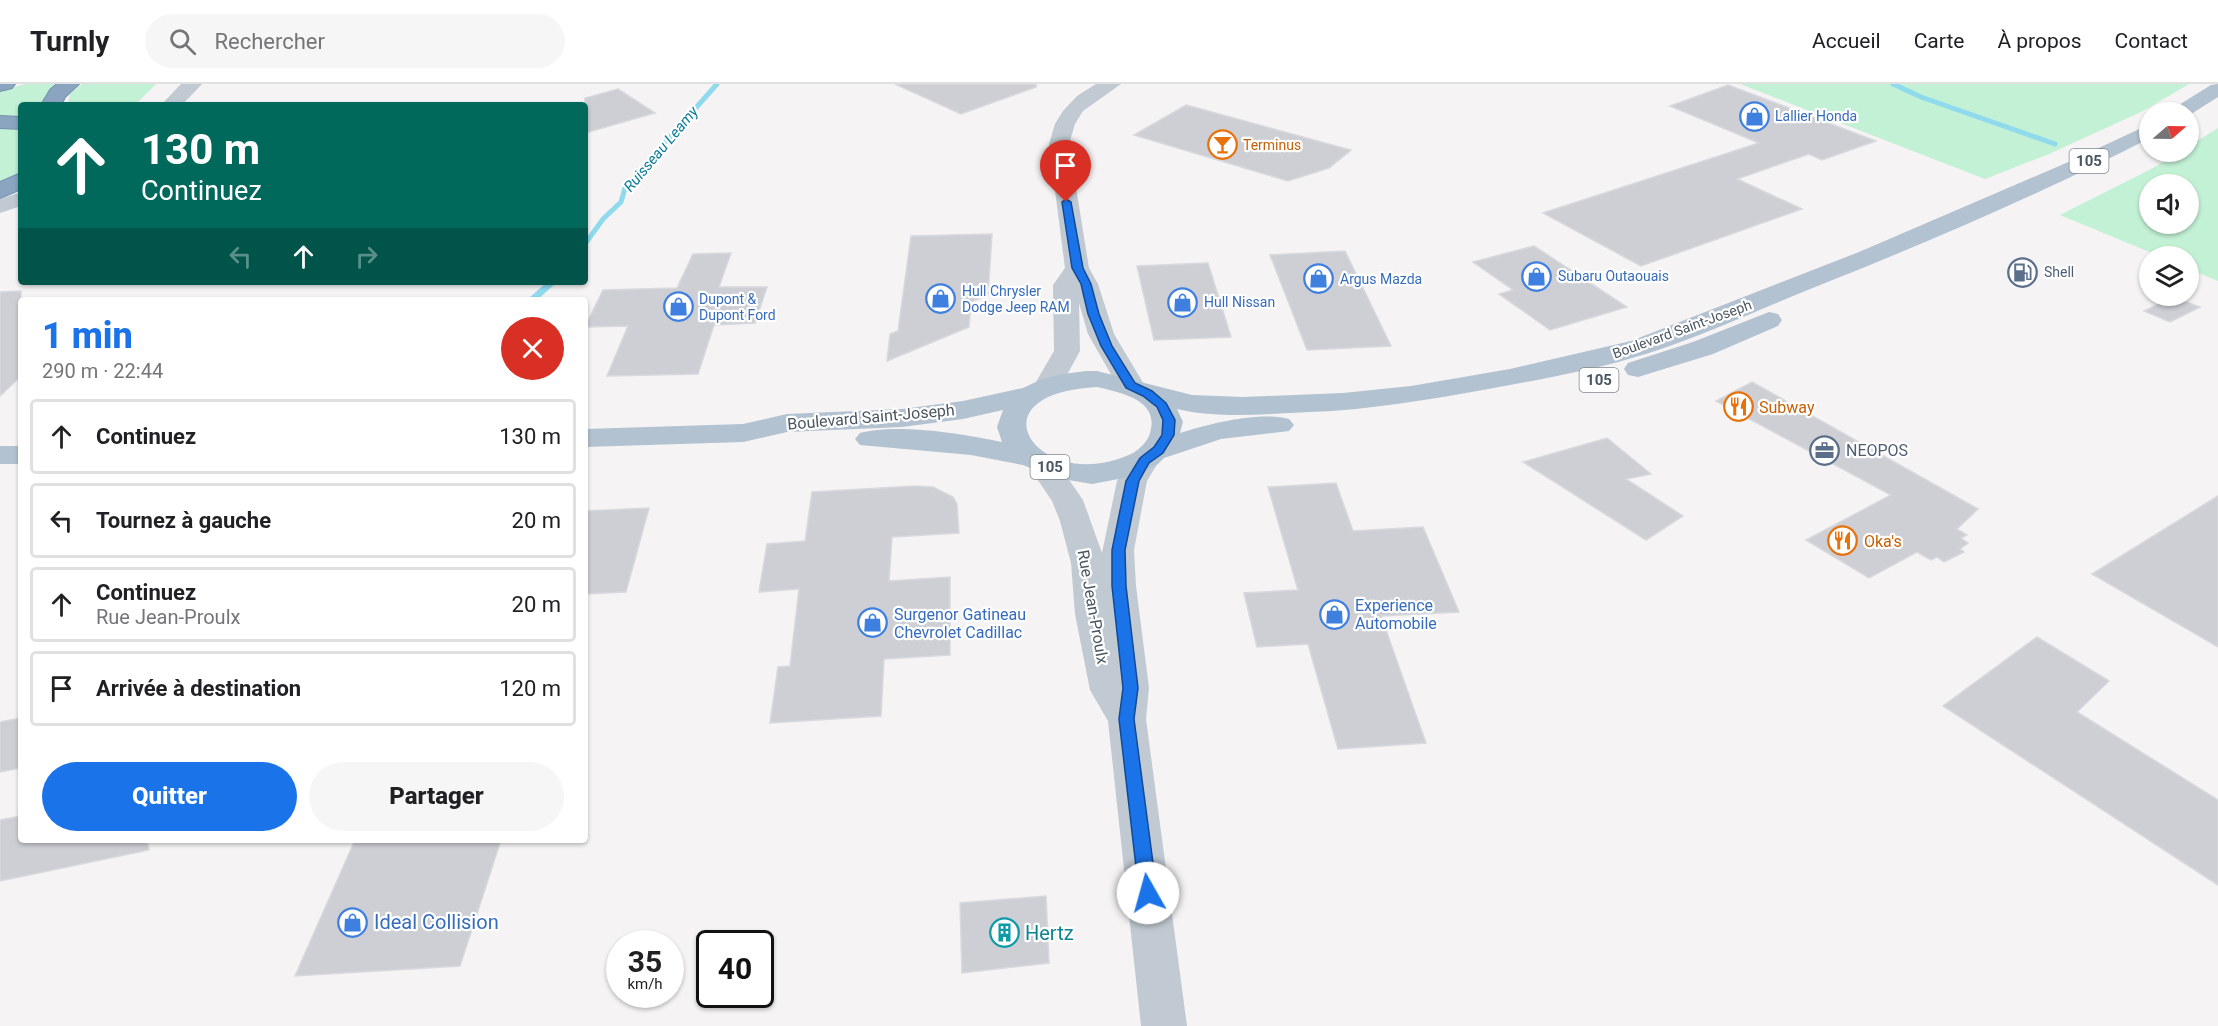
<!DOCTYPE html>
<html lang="fr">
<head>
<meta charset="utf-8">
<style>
  :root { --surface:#fff; --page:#f6f6f6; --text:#202124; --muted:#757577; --line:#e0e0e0; --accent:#1a73e8 }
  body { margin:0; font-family:Roboto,sans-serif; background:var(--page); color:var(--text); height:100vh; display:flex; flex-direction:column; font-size:22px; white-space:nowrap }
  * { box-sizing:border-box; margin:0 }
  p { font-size:20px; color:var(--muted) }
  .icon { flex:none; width:33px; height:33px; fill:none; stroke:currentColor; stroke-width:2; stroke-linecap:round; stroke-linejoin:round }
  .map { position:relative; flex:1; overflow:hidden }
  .drawer { position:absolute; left:18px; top:213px; width:570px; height:546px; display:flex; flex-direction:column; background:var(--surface); border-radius:6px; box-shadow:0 2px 4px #0004 }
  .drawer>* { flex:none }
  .banner { position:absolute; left:18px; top:18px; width:570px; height:183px; border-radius:6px; box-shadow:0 2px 4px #0004; background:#00695c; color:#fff; overflow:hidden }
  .needle { width:39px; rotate:70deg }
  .controls { position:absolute; left:2139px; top:18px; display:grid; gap:12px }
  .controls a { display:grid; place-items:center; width:60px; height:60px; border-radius:50%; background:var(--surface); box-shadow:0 2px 4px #0004; font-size:30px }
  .speed { position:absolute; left:606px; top:846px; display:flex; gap:12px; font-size:30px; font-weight:700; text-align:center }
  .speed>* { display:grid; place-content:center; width:78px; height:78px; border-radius:50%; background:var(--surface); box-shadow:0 2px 4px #0004; line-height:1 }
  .speed small { font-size:15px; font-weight:400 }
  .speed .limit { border:3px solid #111; border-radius:9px; background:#fff; color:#111 }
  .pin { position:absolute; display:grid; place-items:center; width:51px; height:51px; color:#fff; margin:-62px -26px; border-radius:50% 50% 50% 0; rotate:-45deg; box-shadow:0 0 6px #0007 }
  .pin .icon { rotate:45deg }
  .me { position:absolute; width:66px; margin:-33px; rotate:353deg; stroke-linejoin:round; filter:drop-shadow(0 0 4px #0008) }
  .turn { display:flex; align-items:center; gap:21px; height:126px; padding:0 24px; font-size:27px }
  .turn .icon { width:78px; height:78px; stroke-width:2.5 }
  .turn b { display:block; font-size:42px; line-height:51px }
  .lanes { display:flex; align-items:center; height:57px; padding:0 24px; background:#0003; justify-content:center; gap:30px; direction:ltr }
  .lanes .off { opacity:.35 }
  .round { display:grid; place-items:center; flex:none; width:63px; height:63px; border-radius:32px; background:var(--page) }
  .summary { display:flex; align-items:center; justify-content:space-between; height:102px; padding:0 24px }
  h1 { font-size:36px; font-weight:800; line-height:45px; color:var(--accent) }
  .button { display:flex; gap:12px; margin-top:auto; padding:12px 24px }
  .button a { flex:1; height:69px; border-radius:36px; background:var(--accent); color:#fff; font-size:24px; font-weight:800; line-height:69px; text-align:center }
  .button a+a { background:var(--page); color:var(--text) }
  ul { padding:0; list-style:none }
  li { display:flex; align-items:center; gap:18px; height:75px; margin:0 12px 9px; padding:0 12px; border:3px solid var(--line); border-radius:6px }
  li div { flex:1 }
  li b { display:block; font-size:22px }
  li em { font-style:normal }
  header { display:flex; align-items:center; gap:36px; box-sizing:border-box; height:84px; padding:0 30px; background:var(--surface); border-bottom:2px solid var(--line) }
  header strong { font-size:28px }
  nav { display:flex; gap:33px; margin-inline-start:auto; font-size:21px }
  .search { width:420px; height:54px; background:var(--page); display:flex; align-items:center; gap:15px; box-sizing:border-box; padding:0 21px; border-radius:33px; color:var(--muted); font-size:22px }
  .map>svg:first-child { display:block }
</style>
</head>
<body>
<header>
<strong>Turnly</strong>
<div class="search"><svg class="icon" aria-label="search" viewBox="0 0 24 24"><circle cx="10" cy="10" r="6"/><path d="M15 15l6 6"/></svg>Rechercher</div>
<nav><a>Accueil</a><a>Carte</a><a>À propos</a><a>Contact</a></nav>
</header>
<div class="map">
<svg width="2218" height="942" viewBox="0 0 2218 942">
  <rect width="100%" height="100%" fill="#f5f3f3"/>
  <g fill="#c3f1d5" fill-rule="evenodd">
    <polygon points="25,0 61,0 50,7 42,21 21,21 21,34 0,34 0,7"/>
    <polygon points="82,0 156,0 135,21 68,21 70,10"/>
    <polygon points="1740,0 2189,0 2141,28 2049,70 1985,95"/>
    <polygon points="0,43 21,47 21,87 0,99"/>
    <path d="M2218,44V197L2189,185L2188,172H2159L2060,131L2151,85L2180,68H2188L2189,62ZM2188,100V140H2150V100Z"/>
  </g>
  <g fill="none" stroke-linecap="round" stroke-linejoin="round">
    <g stroke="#90daee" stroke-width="5">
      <polyline points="1893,0 1921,13 2055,60"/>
      <polyline points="585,160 603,135 621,118 625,104 717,0"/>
    </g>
    <polyline stroke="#90daee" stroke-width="7" points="532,216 552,198"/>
  </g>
  <g fill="#cdcfd5" stroke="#d7d9de" stroke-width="1.5">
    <polygon points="895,0 1036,0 1036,3 961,30"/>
    <polygon points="1728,1 1876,57 1822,76 1809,70 1737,95 1802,125 1641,182 1543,129 1759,59 1670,22"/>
    <polygon points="618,5 655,29 585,49 585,14"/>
    <polygon points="1186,21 1351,66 1329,84 1288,97 1134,51"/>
    <polygon points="992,150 988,211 971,218 969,243 887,277 890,250 898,247 911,152"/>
    <polygon points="1534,162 1627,223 1550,246 1499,210 1513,206 1473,178"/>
    <polygon points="1345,167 1391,262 1307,266 1270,171"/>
    <polygon points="731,169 719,203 767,203 755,239 714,241 698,290 607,292 628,242 585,243 603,206 677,204 693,170"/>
    <polygon points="1208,179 1231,253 1154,256 1137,182"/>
    <polygon points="21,207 21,292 0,312 0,208"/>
    <polygon points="2173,213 2200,223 2170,238 2144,227"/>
    <polygon points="1752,298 1978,425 1957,445 1967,451 1961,454 1968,459 1960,465 1964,468 1944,478 1937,473 1931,476 1917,468 1869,494 1806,456 1891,411 1716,317"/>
    <polygon points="1607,354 1651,390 1626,395 1683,432 1646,456 1523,378"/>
    <polygon points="1336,399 1353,447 1423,443 1459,528 1381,532 1426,659 1338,665 1308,560 1257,563 1244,509 1298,506 1268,403"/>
    <polygon points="915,402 933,403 953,413 957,420 959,449 892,453 889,497 950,493 950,571 884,575 881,632 770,639 778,583 790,582 799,505 759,508 767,460 805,457 812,408"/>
    <polygon points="2218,412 2218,563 2092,490"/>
    <polygon points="649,424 626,508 585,510 585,427"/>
    <polygon points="2037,553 2109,597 2077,628 2218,716 2218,801 1943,622"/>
    <polygon points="21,634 21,684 0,688 0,638"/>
    <polygon points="21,732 21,756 147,756 149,766 0,797 0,736"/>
    <polygon points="355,756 501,756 460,882 295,892"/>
    <polygon points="1046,812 1049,879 962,889 960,819"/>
  </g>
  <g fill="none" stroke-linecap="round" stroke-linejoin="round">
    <defs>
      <g id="motorway">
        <polygon points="0,0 15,0 12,4 0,7"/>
        <polygon points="57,0 79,0 65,13 61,21 41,21 50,6"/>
        <polygon points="0,32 21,33 21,45 0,44"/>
        <polygon points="21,89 21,105 0,114 0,98"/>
      </g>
    </defs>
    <use href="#motorway" stroke="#7690ad" stroke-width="2"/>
    <g fill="#c1cad2" fill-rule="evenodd">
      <polygon points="181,0 202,0 182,21 161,21"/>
      <polygon points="1096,0 1121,0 1083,27 1075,40 1069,60 1089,184 1098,200 1114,250 1145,302 1141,308 1131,310 1121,308 1088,250 1079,219 1080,267 1057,309 1047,311 1037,309 1033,303 1054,267 1053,201 1065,184 1049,60 1055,40 1063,27 1077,12"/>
      <polygon points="21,108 21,122 0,129 0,115"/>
      <polygon points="1144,368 1155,370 1159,377 1147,397 1134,466 1136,502 1149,604 1146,635 1187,942 1141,942 1108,637 1090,606 1075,530 1071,479 1060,437 1052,417 1027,380 1031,373 1042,371 1053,373 1083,416 1102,469 1117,397 1133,370"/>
    </g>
    <g fill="#b3c2d1" fill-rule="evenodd">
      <polygon points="2218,0 2218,13 2188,32 2188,28 2171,28 2174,24 2211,1"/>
      <path d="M2150,40V54C2046,107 1938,154 1830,197C1771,220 1710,249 1649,269C1595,286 1538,296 1483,306C1426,316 1368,326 1310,328C1266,330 1219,335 1177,325L1183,338L1180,349C1209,340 1259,327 1289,335L1294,341L1289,347L1221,355L1164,374L1158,380L1134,392L1092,400L1056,394L1023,381L971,371L860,361L855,355L860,349C898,339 963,350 1002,358L997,343L1003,326L963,335L902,343L787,348L743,358L585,363V345L743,340L787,330L902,325L963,317L1023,304L1042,295L1063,290L1086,287H1097L1192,311L1243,313L1343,309L1411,302L1510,285L1631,257L1859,168L2073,76ZM1097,303C1122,309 1160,316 1150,349C1148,357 1140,365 1133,369C1042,414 965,310 1097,303Z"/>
      <polygon points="1769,228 1778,230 1782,236 1778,242 1713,270 1638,293 1628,291 1624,285 1628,279 1693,258"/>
      <rect x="0" y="362" width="21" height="18"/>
    </g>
    <use href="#motorway" fill="#8ba5c1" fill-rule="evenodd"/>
  </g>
  <polygon fill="#1a73e8" stroke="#114b97" stroke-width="1.5" points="1066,115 1071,118 1083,184 1091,200 1099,230 1112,262 1135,299 1152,307 1166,319 1175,336 1174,351 1163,369 1149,379 1139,397 1125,466 1126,502 1138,604 1134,635 1157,809 1154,815 1148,817 1141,815 1139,809 1119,635 1123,604 1112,502 1112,466 1126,397 1140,374 1154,363 1162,351 1163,336 1157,323 1143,312 1126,304 1101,262 1088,230 1081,200 1072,184 1062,118"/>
  <defs>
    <symbol id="shop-ring" viewBox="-11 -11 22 22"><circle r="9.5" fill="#fff" stroke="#3f7fe0" stroke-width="1.5"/><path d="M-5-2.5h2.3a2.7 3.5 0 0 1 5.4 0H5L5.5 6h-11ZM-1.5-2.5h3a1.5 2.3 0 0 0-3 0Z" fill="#3f7fe0"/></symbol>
    <symbol id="bar-ring" viewBox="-11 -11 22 22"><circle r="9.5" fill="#fff" stroke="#e8710a" stroke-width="1.5"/><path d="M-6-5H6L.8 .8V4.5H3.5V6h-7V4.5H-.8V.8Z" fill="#e8710a"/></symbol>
    <symbol id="fuel-ring" viewBox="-11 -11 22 22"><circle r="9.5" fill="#fff" stroke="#5c6f8a" stroke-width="1.5"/><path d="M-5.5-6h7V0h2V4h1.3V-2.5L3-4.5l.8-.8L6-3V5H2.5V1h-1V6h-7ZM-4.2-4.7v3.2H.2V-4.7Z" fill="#5c6f8a"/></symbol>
    <symbol id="restaurant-ring" viewBox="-11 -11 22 22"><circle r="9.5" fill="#fff" stroke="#e8710a" stroke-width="1.5"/><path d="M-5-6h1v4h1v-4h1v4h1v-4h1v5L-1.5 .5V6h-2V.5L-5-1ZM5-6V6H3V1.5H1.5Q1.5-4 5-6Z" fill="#e8710a"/></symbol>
    <symbol id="office-ring" viewBox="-11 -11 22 22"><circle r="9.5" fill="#fff" stroke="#5c6f8a" stroke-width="1.5"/><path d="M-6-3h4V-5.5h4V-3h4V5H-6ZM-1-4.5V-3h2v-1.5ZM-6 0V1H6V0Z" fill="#5c6f8a"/></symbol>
    <symbol id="building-ring" viewBox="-11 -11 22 22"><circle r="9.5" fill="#fff" stroke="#0f9aa8" stroke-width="1.5"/><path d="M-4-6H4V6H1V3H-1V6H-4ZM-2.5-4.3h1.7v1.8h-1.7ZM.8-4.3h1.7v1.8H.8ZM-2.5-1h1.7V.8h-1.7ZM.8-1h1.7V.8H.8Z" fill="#0f9aa8"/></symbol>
  </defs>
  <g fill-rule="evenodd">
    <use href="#shop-ring" x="1738" y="16" width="33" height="33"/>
    <use href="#bar-ring" x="1206" y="44" width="33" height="33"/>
    <use href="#fuel-ring" x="2006" y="172" width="33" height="33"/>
    <use href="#shop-ring" x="1520" y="176" width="33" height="33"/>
    <use href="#shop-ring" x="1302" y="178" width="33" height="33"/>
    <use href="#shop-ring" x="924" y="198" width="33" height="33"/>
    <use href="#shop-ring" x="1166" y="202" width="33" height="33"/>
    <use href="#shop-ring" x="662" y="206" width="33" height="33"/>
    <use href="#restaurant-ring" x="1722" y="306" width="33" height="33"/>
    <use href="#office-ring" x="1808" y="350" width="33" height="33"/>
    <use href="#restaurant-ring" x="1826" y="440" width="33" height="33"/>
    <use href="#shop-ring" x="1318" y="514" width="33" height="33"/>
    <use href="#shop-ring" x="856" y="522" width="33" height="33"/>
    <use href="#shop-ring" x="336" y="822" width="33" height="33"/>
    <use href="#building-ring" x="988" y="832" width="33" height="33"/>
  </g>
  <g text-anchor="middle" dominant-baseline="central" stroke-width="4.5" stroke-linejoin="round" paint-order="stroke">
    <g font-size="14" fill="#366cbe" stroke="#fff" text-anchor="start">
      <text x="1775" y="32">Lallier Honda</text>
      <text x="1558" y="192">Subaru Outaouais</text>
      <text x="1340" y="195">Argus Mazda</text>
      <text x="962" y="207">Hull Chrysler<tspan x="962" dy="16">Dodge Jeep RAM</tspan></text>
      <text x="699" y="215">Dupont &amp;<tspan x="699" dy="16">Dupont Ford</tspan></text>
      <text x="1204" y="218">Hull Nissan</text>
    </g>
    <g font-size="14" fill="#c56008" stroke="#fff" text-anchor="start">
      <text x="1243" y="61">Terminus</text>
    </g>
    <g font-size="14" fill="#4e5e75" stroke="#fff" text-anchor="start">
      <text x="2044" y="188">Shell</text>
    </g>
    <g font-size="14" fill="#4a5661" stroke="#fff">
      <text transform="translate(1682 245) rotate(-20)">Boulevard Saint-Joseph</text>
    </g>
    <g font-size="15" font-style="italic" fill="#0c7c9b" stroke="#fff">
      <text transform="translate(661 65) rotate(-50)">Ruisseau Leamy</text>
    </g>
    <g fill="#fff" stroke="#808990" stroke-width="1.5">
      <rect x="2069.5" y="65" width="39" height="24" rx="4.5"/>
      <rect x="1579.5" y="284" width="39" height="24" rx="4.5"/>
      <rect x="1030.5" y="371" width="39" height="24" rx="4.5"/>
    </g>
    <g font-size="15" font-weight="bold" fill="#4a5661">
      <text x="2089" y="77">105</text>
      <text x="1599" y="296">105</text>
      <text x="1050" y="383">105</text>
    </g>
    <g font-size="16" fill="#c56008" stroke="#fff" text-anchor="start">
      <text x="1759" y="323">Subway</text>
      <text x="1864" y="457">Oka's</text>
    </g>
    <g font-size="16" fill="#4a5661" stroke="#fff">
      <text transform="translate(871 333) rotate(-5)">Boulevard Saint-Joseph</text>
      <text transform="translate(1093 523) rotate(80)">Rue Jean-Proulx</text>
    </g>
    <g font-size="16" fill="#4e5e75" stroke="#fff" text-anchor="start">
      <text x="1846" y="366">NEOPOS</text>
    </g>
    <g font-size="16" fill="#366cbe" stroke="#fff" text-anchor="start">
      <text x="1355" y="521">Experience<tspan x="1355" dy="18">Automobile</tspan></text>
      <text x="894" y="530">Surgenor Gatineau<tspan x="894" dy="18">Chevrolet Cadillac</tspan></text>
    </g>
    <g font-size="20" fill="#366cbe" stroke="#fff" text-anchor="start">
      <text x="374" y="838">Ideal Collision</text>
    </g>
    <g font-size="20" fill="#0d838f" stroke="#fff" text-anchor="start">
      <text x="1025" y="849">Hertz</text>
    </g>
  </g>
</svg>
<div class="controls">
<a><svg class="needle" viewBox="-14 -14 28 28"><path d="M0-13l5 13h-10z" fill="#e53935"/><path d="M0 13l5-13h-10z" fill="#757577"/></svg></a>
<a><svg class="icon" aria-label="sound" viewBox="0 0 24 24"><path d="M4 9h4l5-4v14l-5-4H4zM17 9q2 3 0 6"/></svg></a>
<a><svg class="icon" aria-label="layers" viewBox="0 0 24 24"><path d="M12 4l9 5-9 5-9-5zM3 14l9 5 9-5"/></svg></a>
</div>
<div class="speed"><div>35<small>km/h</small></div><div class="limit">40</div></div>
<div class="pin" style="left:1066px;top:118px;background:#d93025"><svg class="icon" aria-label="arrive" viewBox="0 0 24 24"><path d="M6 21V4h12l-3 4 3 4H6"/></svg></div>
<svg class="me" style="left:1148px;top:809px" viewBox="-20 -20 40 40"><circle r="19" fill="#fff"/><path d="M0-13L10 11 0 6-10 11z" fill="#1a73e8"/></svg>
<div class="banner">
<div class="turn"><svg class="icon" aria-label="ahead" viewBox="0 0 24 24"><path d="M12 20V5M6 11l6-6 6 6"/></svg><div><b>130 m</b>Continuez</div></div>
<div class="lanes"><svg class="icon off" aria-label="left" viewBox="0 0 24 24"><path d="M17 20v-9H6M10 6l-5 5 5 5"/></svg><svg class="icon" aria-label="ahead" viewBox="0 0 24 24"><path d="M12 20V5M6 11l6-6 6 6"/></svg><svg class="icon off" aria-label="right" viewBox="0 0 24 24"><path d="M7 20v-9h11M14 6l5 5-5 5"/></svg></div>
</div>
<section class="drawer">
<div class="summary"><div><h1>1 min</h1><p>290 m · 22:44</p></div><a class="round" style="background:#d93025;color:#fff"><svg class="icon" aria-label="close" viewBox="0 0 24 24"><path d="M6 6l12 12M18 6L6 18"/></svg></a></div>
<ul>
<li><svg class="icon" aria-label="ahead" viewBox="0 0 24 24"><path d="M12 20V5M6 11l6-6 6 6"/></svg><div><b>Continuez</b></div><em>130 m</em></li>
<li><svg class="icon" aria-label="left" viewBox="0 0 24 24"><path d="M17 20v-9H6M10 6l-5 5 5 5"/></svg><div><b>Tournez à gauche</b></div><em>20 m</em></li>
<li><svg class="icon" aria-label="ahead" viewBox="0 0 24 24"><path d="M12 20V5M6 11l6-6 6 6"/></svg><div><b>Continuez</b><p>Rue Jean-Proulx</p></div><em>20 m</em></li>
<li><svg class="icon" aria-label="arrive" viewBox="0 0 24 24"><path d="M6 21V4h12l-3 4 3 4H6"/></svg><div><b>Arrivée à destination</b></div><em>120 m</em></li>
</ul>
<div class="button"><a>Quitter</a><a>Partager</a></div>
</section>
</div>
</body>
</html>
